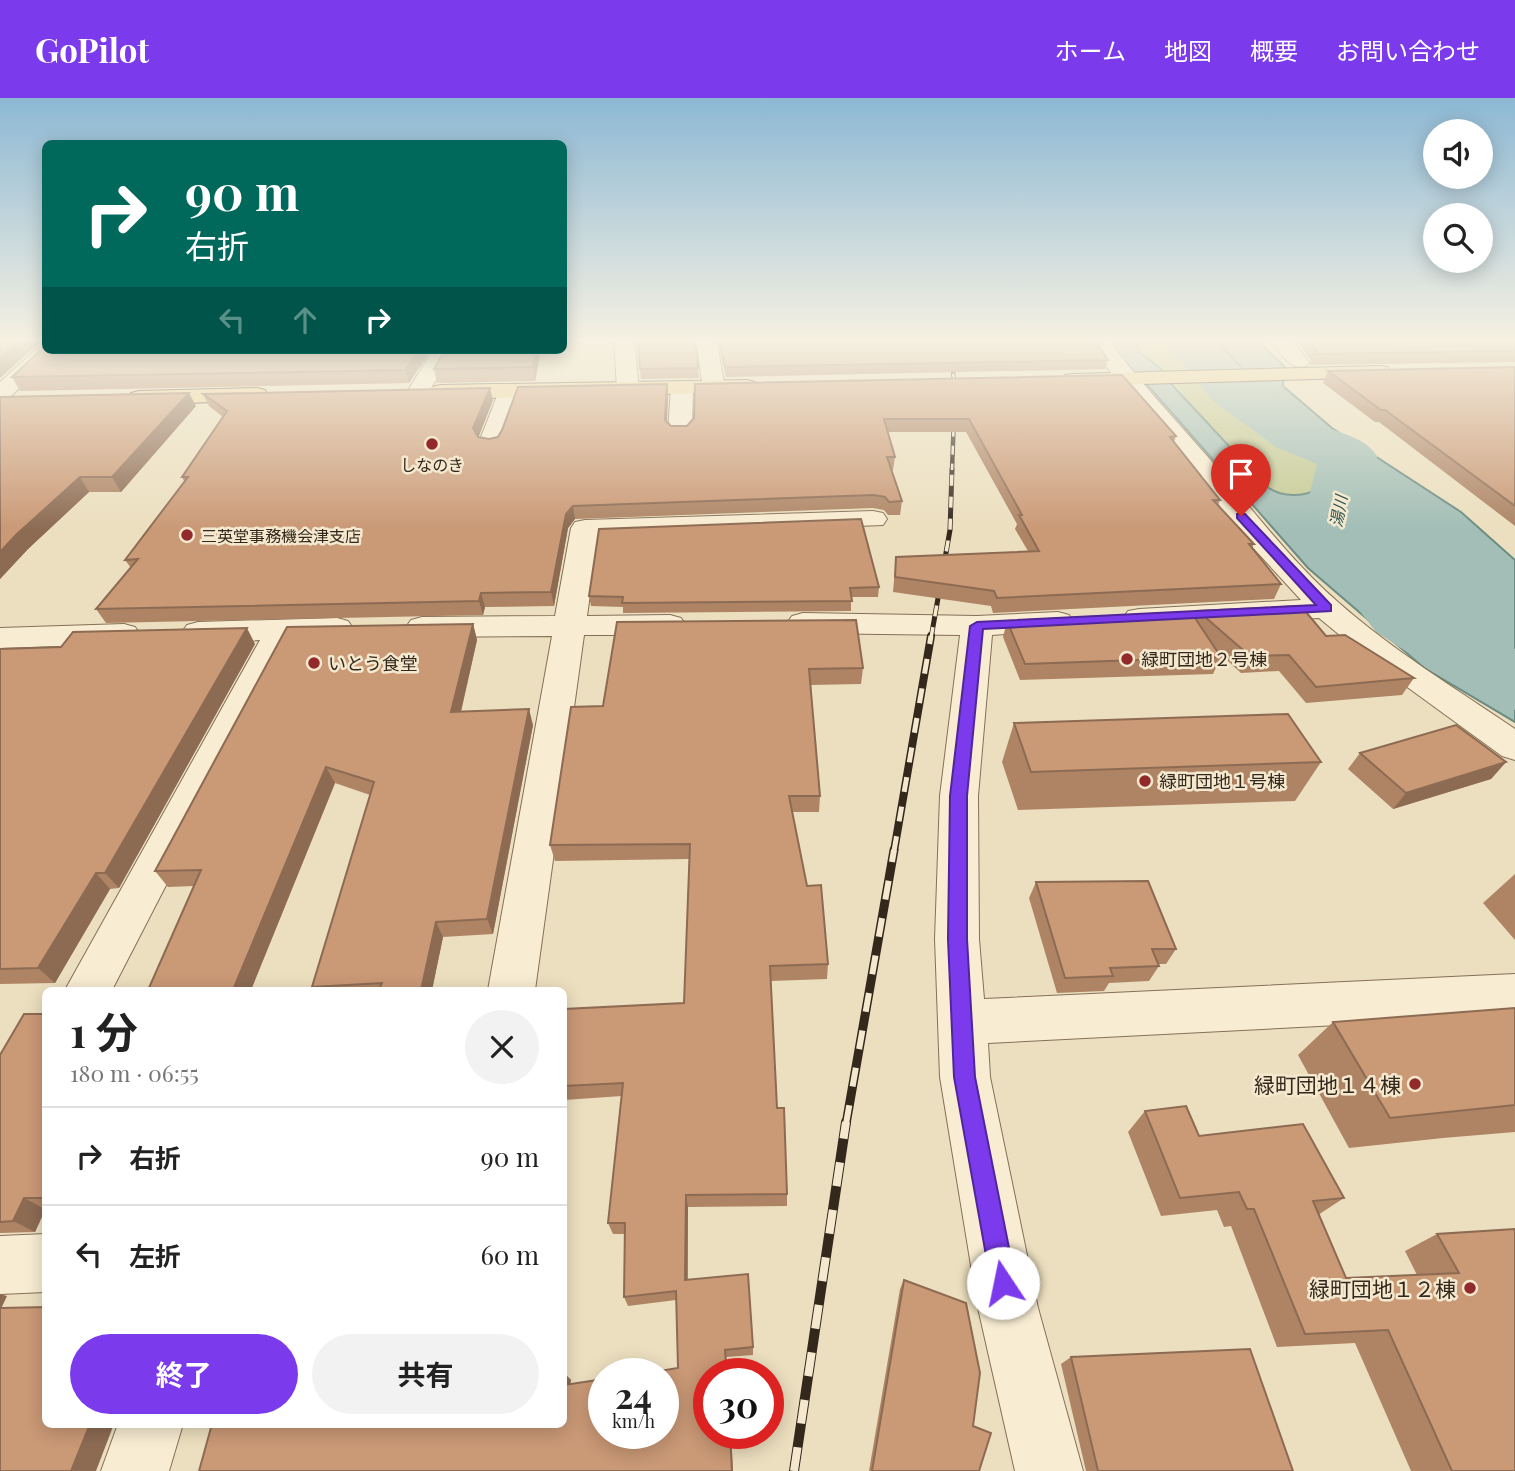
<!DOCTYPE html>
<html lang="ja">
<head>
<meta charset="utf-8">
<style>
  :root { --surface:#fff; --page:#f2f2f2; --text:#222; --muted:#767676; --line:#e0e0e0; --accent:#7c3aed }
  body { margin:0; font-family:"Playfair Display","Noto Sans JP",serif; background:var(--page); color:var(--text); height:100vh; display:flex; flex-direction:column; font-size:26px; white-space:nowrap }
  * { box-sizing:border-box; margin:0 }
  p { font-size:23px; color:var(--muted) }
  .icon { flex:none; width:38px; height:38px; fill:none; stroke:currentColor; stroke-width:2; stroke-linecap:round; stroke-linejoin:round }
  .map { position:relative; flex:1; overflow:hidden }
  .details { position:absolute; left:42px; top:889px; width:525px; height:441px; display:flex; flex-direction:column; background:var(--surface); border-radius:10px; box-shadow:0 4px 18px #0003 }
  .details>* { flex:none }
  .hud { position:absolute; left:42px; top:42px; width:525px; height:214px; border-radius:10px; box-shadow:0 4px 18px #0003; background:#00695c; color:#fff; overflow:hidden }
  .tools { position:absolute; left:1423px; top:21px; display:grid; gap:14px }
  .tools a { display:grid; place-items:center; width:70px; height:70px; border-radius:50%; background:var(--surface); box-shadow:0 4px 18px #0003; font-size:35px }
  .speed { position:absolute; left:588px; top:1260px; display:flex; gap:14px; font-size:35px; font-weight:700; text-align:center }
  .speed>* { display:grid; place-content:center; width:91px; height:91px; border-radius:50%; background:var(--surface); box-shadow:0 4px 18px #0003; line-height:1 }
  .speed small { font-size:18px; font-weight:400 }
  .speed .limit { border:10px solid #d22; background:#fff; color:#111 }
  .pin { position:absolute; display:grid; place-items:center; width:60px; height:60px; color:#fff; margin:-72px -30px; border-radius:50% 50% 50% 0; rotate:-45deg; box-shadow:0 0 7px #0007 }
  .pin .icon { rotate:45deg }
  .me { position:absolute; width:77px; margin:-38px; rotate:349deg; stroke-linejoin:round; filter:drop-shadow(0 0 5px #0008) }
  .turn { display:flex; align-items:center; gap:24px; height:147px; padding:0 28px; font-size:32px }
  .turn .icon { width:91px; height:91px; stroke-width:2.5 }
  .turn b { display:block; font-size:49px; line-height:60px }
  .lanes { display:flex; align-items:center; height:66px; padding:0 28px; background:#0003; justify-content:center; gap:35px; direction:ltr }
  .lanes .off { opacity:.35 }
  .round { display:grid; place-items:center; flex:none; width:74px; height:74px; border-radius:37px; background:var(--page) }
  .head { display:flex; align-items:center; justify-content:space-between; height:119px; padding:0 28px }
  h1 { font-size:42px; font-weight:700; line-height:52px }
  .cta { display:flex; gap:14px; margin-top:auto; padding:14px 28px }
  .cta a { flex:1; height:80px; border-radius:42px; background:var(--accent); color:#fff; font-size:28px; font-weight:700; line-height:80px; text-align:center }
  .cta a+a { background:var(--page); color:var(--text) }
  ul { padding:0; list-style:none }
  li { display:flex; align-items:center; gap:21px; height:98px; padding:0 28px; border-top:2px solid var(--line) }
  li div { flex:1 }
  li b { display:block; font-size:26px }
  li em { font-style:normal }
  header { display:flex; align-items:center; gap:42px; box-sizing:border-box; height:98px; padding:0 35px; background:var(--accent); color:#fff }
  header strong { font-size:33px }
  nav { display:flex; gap:38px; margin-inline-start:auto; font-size:24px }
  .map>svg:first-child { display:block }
</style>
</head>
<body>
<header>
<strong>GoPilot</strong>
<nav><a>ホーム</a><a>地図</a><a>概要</a><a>お問い合わせ</a></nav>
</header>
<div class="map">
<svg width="1515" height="1373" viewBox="0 0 1515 1373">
  <rect width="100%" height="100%" fill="#ecdfbf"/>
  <path fill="#c4ca94" d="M1131,240H1214L1240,269L1224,289L1271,306L1294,321L1329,373C1315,397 1302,399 1275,395C1232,359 1198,312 1161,271C1150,260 1140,253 1131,240Z"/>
  <path fill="#a2beb6" stroke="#6a8c83" stroke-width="2" d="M1105,240H1131L1142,256L1160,270L1175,290L1266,388C1280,399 1306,401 1320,388C1324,384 1327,377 1329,372L1294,321L1271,306L1223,289L1240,268L1214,240H1254L1284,268L1283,288L1332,330L1461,414L1515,462V624L1424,570L1308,470L1151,291L1129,271Z"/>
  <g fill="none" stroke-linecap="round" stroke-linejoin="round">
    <path fill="#a2beb6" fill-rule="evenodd" d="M1162,240H1211C1242,273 1276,305 1317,325C1338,336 1363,337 1377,358L1367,433L1428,502L1515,551V612L1486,605L1376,534L1300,436L1317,366L1276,349L1213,303Z"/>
    <defs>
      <g id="minor">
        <polygon points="614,240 634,240 639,291 636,296 620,296 617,291"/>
        <polygon points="696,240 716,240 725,290 722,295 706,295 703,290"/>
        <path d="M1087,240H1107C1138,282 1173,319 1207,358C1249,407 1289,461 1338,504C1392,552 1455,590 1515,631V662L1502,658L1370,562L1319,520L1139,529L1128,527L1123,520L1128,513L1139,511L1301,502L1246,442L1189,368L1118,285Z"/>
        <path d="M1269,240H1290L1309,264L1306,268C1289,273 1279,253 1269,240Z"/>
        <polygon points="46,246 46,252 57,252 54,256 8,301 0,303 0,284 40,248"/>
        <polygon points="433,252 453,252 426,299 410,299 407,294"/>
        <polygon points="682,283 690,285 693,290 692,333 688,338 672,338 668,333 671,290 674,285"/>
        <polygon points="510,286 518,288 521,293 503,344 500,349 491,351 482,349 479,344 499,293 502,288"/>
        <polygon points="873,413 883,415 887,421 883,427 598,438 587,518 670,517 681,520 686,527 681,534 670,537 584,537 535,892 488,892 552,538 422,539 411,536 406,529 411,522 422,519 555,518 571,430 575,424 585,422"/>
        <polygon points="1058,514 1069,517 1074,524 1069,531 992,537 978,698 979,841 984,901 1515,876 1515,918 988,945 990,979 1038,1210 1083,1373 1015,1373 978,1210 940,979 935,841 940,698 960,537 803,535 792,532 787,525 792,518 803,515 977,518"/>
        <polygon points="337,520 348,523 353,530 348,537 293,541 112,892 65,892 260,542 198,544 187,541 182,534 187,527 198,524"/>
        <polygon points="124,526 135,529 140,536 135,543 124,546 0,550 0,530"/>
        <polygon points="46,1136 46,1194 0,1196 0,1138"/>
        <polygon points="118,1326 183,1326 169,1373 101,1373"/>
      </g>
      <g id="major">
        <polygon points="1380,268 1388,269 1391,274 1388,279 1073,288 1065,287 1062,282 1065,277 1073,276"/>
        <polygon points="747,282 755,284 758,289 755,294 440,301 432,299 429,294 432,289 440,287"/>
        <polygon points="257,290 265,292 268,297 265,302 139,307 131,305 128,300 131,295 139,293"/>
      </g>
    </defs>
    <use href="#minor" stroke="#847058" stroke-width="2"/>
    <use href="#major" stroke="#523e2d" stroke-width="2"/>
    <use href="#minor" fill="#f8ecd2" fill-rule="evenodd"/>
    <use href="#major" fill="#f0d497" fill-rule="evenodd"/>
    <defs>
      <polyline id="rail-far4" points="949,240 955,291 952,372"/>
      <polyline id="rail-far3" points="931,540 950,432 952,371"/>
      <polyline id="rail-far2" points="894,753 931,538"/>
      <polyline id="rail-far1" points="846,1026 894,752"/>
      <polyline id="rail" points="794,1373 846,1024"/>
    </defs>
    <use href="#rail-far4" stroke="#34281c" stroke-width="4.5"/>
    <use href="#rail-far3" stroke="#34281c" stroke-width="5"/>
    <use href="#rail-far2" stroke="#34281c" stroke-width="8"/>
    <use href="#rail-far1" stroke="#34281c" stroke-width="9"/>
    <use href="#rail" stroke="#34281c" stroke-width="10"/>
    <use href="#rail-far4" stroke="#f4e9cf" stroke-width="2.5" stroke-dasharray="9" stroke-linecap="butt"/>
    <use href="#rail-far3" stroke="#f4e9cf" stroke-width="3.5" stroke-dasharray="11" stroke-linecap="butt"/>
    <use href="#rail-far2" stroke="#f4e9cf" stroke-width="5" stroke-dasharray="15" stroke-linecap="butt"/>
    <use href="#rail-far1" stroke="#f4e9cf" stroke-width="6" stroke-dasharray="19" stroke-linecap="butt"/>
    <use href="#rail" stroke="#f4e9cf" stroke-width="8" stroke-dasharray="24" stroke-linecap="butt"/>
  </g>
  <g fill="#ae8465">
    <polygon points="717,240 1094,240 1108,262 1105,271 726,279"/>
    <polygon points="1294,240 1515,240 1515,264 1310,267 1311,262"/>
    <polygon points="431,252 409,285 20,293 12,279"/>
    <polygon points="541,252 535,283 437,285 434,271"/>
    <polygon points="638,255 698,270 699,280 641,281"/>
    <polygon points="1515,269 1515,428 1379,324 1375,324 1323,285 1328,273"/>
    <polygon points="667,286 668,299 667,323 671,328 687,328 694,320 695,286 1176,338 1174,344 1220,402 1218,407 1254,446 1252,450 1281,486 1274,501 993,515 991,508 893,494 896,459 1028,453 1015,431 1017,426 966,334 888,334 895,359 893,372 891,372 902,403 900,417 888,417 884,412 873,410 575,421 568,430 554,508 485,509 483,517 106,525 96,511 131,470 125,462 184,383 182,379 223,319 209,308 203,296 493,302 478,339 489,341"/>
    <polygon points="0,299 196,308 121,394 89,394 28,451 0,481"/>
    <polygon points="879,489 878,499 851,499 851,513 623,515 623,509 591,508 589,498"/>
    <polygon points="1198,513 1326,538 1414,580 1402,597 1306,605 1279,573 1241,575 1218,554 1221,559 1213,576 1020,582 1003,539 1007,523 1195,519"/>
    <polygon points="617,524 863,570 861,586 810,587 820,698 819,714 792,714 807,788 828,866 827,881 771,883 777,1010 787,1096 787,1108 688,1109 688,1182 753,1249 753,1257 726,1259 727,1276 709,1276 709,1335 731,1335 733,1373 199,1373 564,1275 571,1282 570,1286 678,1270 676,1202 628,1208 624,1199 625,1136 613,1136 608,1125 622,998 564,1002 564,911 684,905 689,761 555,763 550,747 603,608"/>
    <polygon points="473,526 477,542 461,614 533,627 493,836 443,839 432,892 315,892 312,889 370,697 335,685 251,892 148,892 194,788 168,789 155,773"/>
    <polygon points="255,546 119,790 110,791 55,885 0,886 0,551"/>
    <polygon points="1014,625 1321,664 1295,703 1018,712 1002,664"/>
    <polygon points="1360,655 1506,664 1491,681 1393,711 1348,671"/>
    <polygon points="1515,776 1515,842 1483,805"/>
    <polygon points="1036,784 1176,851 1166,866 1158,866 1159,868 1149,883 1109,885 1104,893 1057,895 1029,800"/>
    <polygon points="1515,910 1515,1034 1443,1040 1349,1050 1298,957 1333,924"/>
    <polygon points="46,916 46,1111 35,1134 0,1135 0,957"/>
    <polygon points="1145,1013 1199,1038 1344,1100 1318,1117 1346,1180 1417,1177 1405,1153 1437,1136 1515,1131 1515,1373 1411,1373 1355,1245 1277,1249 1231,1128 1224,1129 1217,1112 1161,1118 1128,1034"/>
    <polygon points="904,1182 973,1328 979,1373 869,1373 900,1191"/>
    <polygon points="1071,1259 1293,1373 1086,1373 1061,1266"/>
  </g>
  <g fill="#8d6b53">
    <polygon points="23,240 43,240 45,244 38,246 0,280 0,260"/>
    <polygon points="419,252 431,252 409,285 405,272"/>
    <polygon points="536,252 541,252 535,283 533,269"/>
    <polygon points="667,286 668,299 666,335 665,322"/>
    <polygon points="490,290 493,302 477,343 473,330"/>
    <polygon points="189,295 196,308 121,394 112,379"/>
    <polygon points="80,379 89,394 28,451 0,481 0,454 17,436"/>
    <polygon points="573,408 575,421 568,430 554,508 551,494 566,416"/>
    <polygon points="481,495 485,509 483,517 479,503"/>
    <polygon points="473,526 477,542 457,630 451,614"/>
    <polygon points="247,530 255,546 119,790 105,775"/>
    <polygon points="529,611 533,627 493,836 487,821"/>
    <polygon points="1506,664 1491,681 1393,711 1406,695"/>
    <polygon points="326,669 335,685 251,892 233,892"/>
    <polygon points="96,775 110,791 55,885 38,870"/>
    <polygon points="436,824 443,839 432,892 421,892"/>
    <polygon points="686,1097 688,1109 687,1191 685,1182"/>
    <polygon points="24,1100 45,1111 35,1134 13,1123"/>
    <polygon points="0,1196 7,1198 0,1213"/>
    <polygon points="564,1275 571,1282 569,1294 564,1287"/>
    <polygon points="90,1326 114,1326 96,1373 71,1373"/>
  </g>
  <g fill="#ca9976" stroke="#8d6b53" stroke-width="2">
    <polygon points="0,240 23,240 0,260"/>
    <polygon points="638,240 695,240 698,270 640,271"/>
    <polygon points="719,240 1094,240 1108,262 725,269"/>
    <polygon points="1307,240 1515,240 1515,253 1315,256 1316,251"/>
    <polygon points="46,247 46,252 419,252 405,272 12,279"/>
    <polygon points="445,252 536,252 533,269 434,271"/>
    <polygon points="1515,269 1515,408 1385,312 1381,312 1328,273"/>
    <polygon points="1122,277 1176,338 1170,339 1220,402 1213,402 1254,446 1249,446 1281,486 997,500 994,493 895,479 896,459 1039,453 1019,417 1022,417 969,321 884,321 895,359 887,359 902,403 889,404 885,399 874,397 573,408 566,416 551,494 481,495 479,503 96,511 138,461 125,462 188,379 182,379 227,313 203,296 490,290 473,330 478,339 489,341 498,339 502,332 518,289 667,286 665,322 671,328 687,328 694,320 695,286"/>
    <polygon points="189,295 112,379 80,379 17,436 0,454 0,299"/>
    <polygon points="861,421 879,489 850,490 852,503 622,505 623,499 589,498 599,431"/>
    <polygon points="1301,508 1326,538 1345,537 1414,580 1316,589 1289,557 1250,558 1198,513"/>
    <polygon points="1191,514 1221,559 1025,566 1007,523"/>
    <polygon points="856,522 863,570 809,571 820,698 789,698 807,788 821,787 828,866 770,868 777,1010 784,1010 787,1096 686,1097 685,1182 748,1176 753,1249 725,1252 727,1276 709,1276 709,1335 730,1335 732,1373 199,1373 212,1326 564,1326 564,1287 604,1281 604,1335 663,1335 663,1276 641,1276 678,1270 676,1193 624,1199 625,1125 608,1125 623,985 564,988 564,911 684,905 690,746 550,747 571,609 603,608 617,524"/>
    <polygon points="473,526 451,614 529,611 487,821 436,824 421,892 379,892 382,885 312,889 374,684 326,669 233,892 148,892 201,772 155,773 287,529"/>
    <polygon points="247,530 105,775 96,775 38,870 0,871 0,551 61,549 73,534"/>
    <polygon points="1288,616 1321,664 1031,674 1014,625"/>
    <polygon points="1456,627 1506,664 1406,695 1360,655"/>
    <polygon points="1148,783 1176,851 1152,851 1159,868 1110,870 1113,878 1065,880 1036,784"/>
    <polygon points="1515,910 1515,1007 1390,1020 1333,924"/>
    <polygon points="24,916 46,916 46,1100 24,1100 13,1123 0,1124 0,957"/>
    <polygon points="1186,1008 1199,1038 1303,1026 1344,1100 1313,1103 1346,1180 1459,1175 1437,1136 1515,1131 1515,1373 1452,1373 1388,1232 1305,1236 1254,1111 1247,1111 1239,1094 1180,1100 1145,1013"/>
    <polygon points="904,1182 966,1205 980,1275 973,1328 991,1335 979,1373 872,1373"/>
    <polygon points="46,1209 46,1326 90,1326 71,1373 0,1373 0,1210"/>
    <polygon points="1250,1251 1293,1373 1098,1373 1071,1259"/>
  </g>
  <linearGradient id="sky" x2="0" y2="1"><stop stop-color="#8cb8d4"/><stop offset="0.56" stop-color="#f6f1e2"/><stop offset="1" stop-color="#f6f1e2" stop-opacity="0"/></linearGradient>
  <rect width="1515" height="432" fill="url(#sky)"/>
  <polygon fill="#7c3aed" stroke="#51269a" stroke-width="2" points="1237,416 1245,416 1331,507 1331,513 983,531 967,698 967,841 975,979 1016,1185 1012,1193 1003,1197 995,1193 991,1185 954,979 948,841 950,698 970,528 977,524 1316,507 1237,420"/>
  <g fill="#922a2b" stroke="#f4e9cf" stroke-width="2.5">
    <circle cx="432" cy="346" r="7"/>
    <circle cx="187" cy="437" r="7"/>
    <circle cx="1127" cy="561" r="7"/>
    <circle cx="314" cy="565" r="7"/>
    <circle cx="1145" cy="683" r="7"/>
    <circle cx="1415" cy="986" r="7"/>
    <circle cx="1470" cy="1190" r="7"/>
  </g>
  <g text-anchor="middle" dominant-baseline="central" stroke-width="5" stroke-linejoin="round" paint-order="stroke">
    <g font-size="16" fill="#34281c" stroke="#f4e9cf">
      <text x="432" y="366">しなのき</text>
      <text x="201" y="437" text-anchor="start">三英堂事務機会津支店</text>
    </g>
    <g font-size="16" font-style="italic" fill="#2c5451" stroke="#f4e9cf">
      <text transform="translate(1338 413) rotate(-80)">湯川</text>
    </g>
    <g font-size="18" fill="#34281c" stroke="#f4e9cf" text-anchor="start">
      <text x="1141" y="561">緑町団地２号棟</text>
      <text x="328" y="565">いとう食堂</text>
      <text x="1159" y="683">緑町団地１号棟</text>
    </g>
    <g font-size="21" fill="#34281c" stroke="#f4e9cf" text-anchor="end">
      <text x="1401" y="986">緑町団地１４棟</text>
      <text x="1456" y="1190">緑町団地１２棟</text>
    </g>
  </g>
</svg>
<div class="tools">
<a><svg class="icon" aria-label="sound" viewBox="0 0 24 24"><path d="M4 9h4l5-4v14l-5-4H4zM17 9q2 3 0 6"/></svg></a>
<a><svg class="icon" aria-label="search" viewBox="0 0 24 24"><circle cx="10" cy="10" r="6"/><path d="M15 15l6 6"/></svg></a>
</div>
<div class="speed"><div>24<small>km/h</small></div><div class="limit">30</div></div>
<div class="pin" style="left:1241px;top:418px;background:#d93025"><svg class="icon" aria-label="arrive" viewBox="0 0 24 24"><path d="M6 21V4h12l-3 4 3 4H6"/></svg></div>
<svg class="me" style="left:1003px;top:1185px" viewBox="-20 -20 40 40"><circle r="19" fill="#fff"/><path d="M0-13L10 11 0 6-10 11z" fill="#7c3aed"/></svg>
<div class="hud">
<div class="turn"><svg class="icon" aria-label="right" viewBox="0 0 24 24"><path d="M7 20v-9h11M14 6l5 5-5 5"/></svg><div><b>90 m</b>右折</div></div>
<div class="lanes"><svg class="icon off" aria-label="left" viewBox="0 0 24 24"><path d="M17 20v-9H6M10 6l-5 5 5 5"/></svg><svg class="icon off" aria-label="ahead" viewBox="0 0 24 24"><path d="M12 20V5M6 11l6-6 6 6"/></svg><svg class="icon" aria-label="right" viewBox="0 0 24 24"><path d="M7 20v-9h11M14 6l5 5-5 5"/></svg></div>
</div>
<section class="details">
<div class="head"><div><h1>1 分</h1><p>180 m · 06:55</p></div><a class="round"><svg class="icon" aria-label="close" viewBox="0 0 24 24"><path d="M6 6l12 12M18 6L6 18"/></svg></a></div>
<ul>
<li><svg class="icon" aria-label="right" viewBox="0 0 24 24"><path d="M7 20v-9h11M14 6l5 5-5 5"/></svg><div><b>右折</b></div><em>90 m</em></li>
<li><svg class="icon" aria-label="left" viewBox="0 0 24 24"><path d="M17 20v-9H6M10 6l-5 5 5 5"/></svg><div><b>左折</b></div><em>60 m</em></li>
</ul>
<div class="cta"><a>終了</a><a>共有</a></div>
</section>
</div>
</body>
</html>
